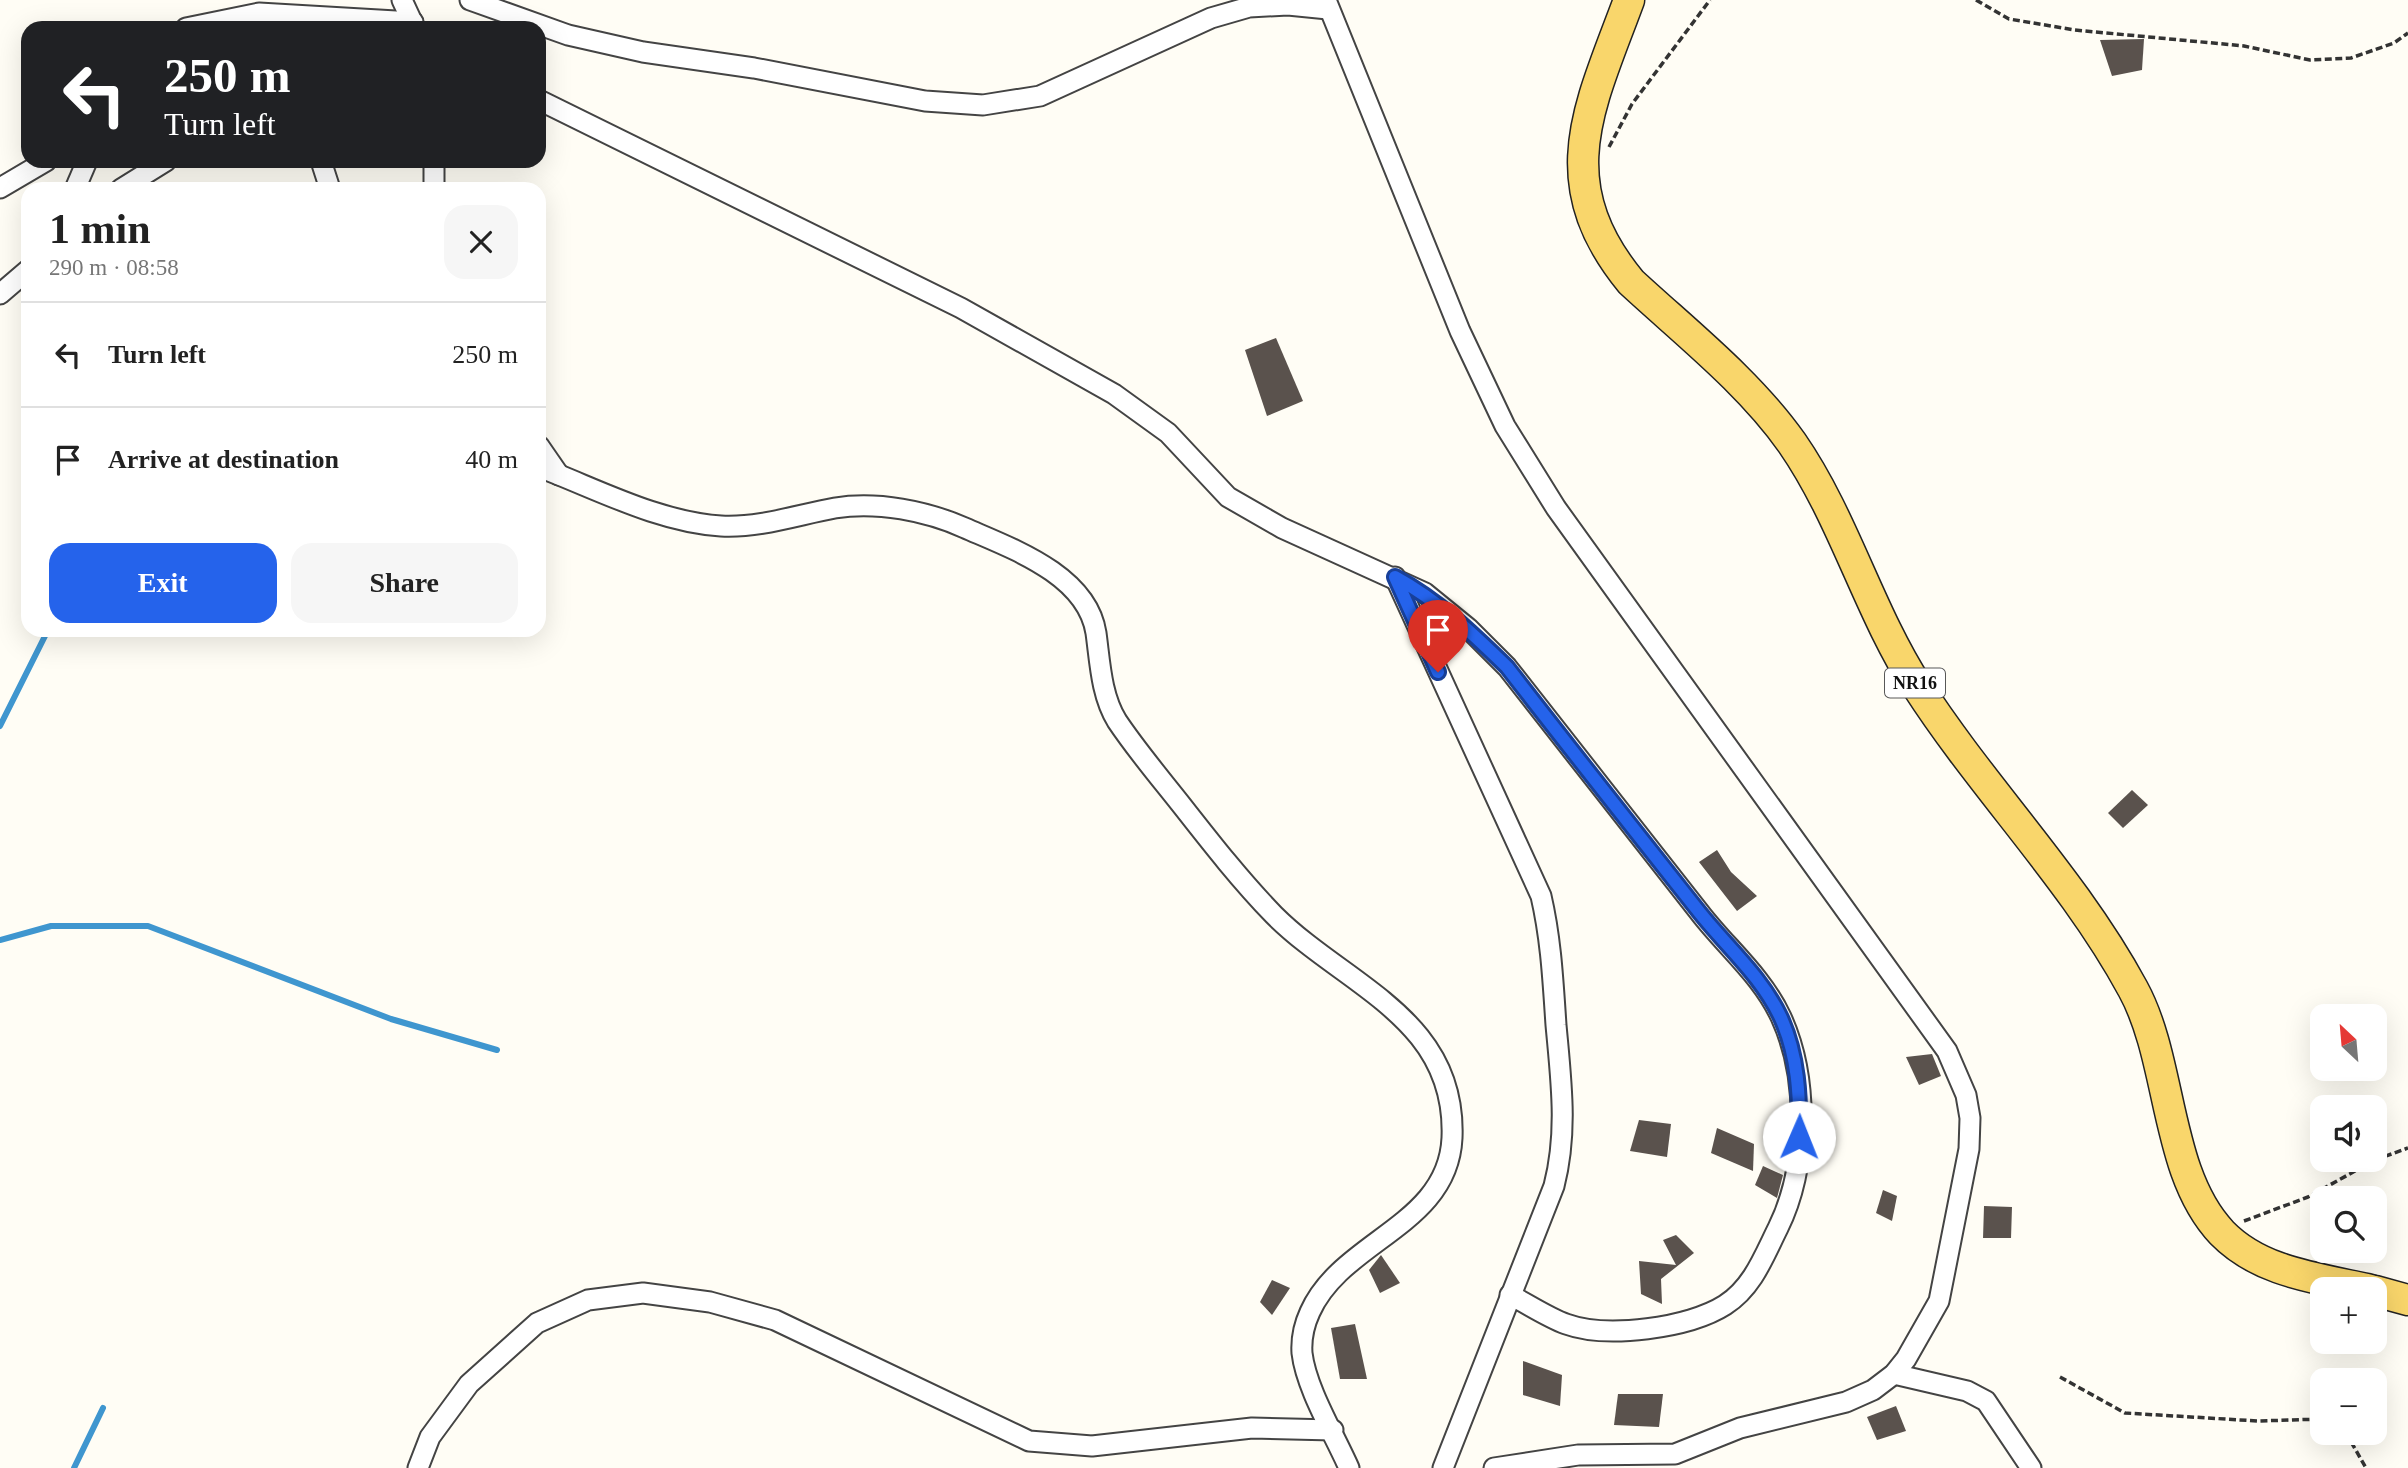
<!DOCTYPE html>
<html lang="en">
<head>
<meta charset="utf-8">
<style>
  :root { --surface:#fff; --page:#f6f6f6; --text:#222; --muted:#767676; --line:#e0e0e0; --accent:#2563eb }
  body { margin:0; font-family:"Times New Roman",serif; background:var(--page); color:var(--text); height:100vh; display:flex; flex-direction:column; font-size:26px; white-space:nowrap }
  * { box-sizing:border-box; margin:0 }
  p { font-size:23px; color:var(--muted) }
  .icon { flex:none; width:38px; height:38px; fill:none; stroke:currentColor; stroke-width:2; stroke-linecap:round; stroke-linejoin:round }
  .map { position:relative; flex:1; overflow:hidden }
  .side { position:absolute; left:21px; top:182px; width:525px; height:455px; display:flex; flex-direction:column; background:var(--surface); border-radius:21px; box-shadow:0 7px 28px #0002 }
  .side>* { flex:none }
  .banner { position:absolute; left:21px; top:21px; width:525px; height:147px; border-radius:21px; box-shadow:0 7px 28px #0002; background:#202124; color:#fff; overflow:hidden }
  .needle { width:46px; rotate:334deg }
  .fabs { position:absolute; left:2310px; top:1004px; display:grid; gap:14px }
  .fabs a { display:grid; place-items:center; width:77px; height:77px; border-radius:14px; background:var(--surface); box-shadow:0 7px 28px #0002; font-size:35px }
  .pin { position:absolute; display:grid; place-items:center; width:60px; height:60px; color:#fff; margin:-72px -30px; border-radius:50% 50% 50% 0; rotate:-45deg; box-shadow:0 0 7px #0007 }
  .pin .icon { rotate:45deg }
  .me { position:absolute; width:77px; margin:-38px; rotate:1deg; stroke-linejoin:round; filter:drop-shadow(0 0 5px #0008) }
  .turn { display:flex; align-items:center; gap:24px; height:147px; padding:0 28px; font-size:32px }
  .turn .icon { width:91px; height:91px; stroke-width:2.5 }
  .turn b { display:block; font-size:49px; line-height:60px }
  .round { display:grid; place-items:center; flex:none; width:74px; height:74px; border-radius:21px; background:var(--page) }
  .headline { display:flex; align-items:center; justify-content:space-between; height:119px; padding:0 28px }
  h1 { font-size:42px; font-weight:700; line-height:52px }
  .primary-button { display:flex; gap:14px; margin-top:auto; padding:14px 28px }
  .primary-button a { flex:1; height:80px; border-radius:21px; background:var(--accent); color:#fff; font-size:28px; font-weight:700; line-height:80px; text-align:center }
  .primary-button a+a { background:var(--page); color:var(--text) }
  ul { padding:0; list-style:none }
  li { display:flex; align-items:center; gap:21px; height:105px; padding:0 28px; border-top:2px solid var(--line) }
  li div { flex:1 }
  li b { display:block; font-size:26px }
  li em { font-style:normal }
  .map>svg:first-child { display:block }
</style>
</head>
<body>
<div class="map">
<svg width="2408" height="1468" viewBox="0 0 2408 1468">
  <rect width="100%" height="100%" fill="#fffdf5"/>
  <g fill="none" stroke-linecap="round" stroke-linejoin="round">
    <g stroke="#3f96cf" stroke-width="6">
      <polyline points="0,726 48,630"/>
      <polyline points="0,940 51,926 148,926 391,1019 497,1050"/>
      <polyline points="74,1468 103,1408"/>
    </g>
  </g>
  <g fill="#5a524d">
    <polygon points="2144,39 2142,70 2112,76 2100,40"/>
    <polygon points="1276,338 1303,401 1267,416 1245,350"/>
    <polygon points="2132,790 2148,805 2123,828 2108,813"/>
    <polygon points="1717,850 1731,872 1757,896 1737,911 1699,862"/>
    <polygon points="1932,1054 1941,1076 1919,1085 1906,1057"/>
    <polygon points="1639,1120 1671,1124 1667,1157 1630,1151"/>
    <polygon points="1717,1128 1754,1144 1753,1171 1711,1153"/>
    <polygon points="1763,1166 1783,1175 1777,1198 1755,1185"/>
    <polygon points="1883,1190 1897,1196 1892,1221 1876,1213"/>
    <polygon points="1984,1206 2012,1207 2011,1238 1983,1238"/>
    <polygon points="1676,1235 1694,1253 1661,1279 1662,1304 1641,1294 1639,1261 1676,1265 1663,1240"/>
    <polygon points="1381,1255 1400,1283 1380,1293 1369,1270"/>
    <polygon points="1272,1280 1290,1288 1272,1315 1260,1302"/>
    <polygon points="1355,1324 1367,1379 1340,1379 1331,1328"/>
    <polygon points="1523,1361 1562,1375 1560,1406 1523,1395"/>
    <polygon points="1618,1394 1663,1394 1659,1427 1614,1425"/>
    <polygon points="1896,1406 1906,1431 1877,1440 1867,1417"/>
  </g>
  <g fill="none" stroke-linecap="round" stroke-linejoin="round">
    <defs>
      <g id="street">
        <polyline points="402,0 415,28"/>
        <polyline points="470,0 568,35 643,52 754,68 925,101 983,105 1040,96 1211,18 1249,7 1288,5 1328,9"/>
        <polyline points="1326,0 1460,331 1505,426 1556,508 1947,1051 1966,1095 1970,1118 1969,1149 1939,1301 1906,1359 1894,1374 1873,1390 1846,1402 1740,1428 1675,1454 1578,1455 1494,1468"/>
        <polyline points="186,28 259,13 413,22"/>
        <path d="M539,100L961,308L1114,394L1168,433L1228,497L1282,528L1425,593L1468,628L1507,667C1571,749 1636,831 1700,913C1727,948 1762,976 1781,1017C1809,1078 1808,1167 1778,1228C1764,1256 1753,1287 1725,1305C1689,1328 1607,1339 1566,1324C1547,1317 1528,1304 1510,1295"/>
        <polyline points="321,161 330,189"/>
        <polyline points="434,161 434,189"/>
        <polyline points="0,188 46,161"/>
        <polyline points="75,189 87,161"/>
        <polyline points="121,189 166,161"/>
        <polyline points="0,294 28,270"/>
        <polyline points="539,446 559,475"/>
        <path d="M539,467C597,489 658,522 721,526C760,528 797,515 835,508C877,501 927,511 965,528C1013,549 1087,575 1096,633C1100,662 1101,695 1117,721C1137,751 1161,779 1183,807C1212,844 1241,881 1274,915C1345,986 1457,1018 1452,1138C1448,1226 1342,1240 1310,1312C1304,1325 1301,1338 1302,1353C1306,1388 1334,1434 1349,1468"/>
        <path d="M1395,577L1541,896C1551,939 1553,981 1556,1025C1561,1080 1568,1132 1554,1186L1443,1468"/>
        <polyline points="1894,1374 1967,1391 1986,1401 2031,1468"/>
        <polyline points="418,1468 430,1437 469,1384 537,1323 588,1300 643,1293 710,1302 775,1320 1029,1441 1092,1446 1252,1428 1333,1430"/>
      </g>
      <g id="primary">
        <path d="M1629,0C1590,106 1548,181 1631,282C1685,332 1749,382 1792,443C1844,518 1868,610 1917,686C1984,790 2074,880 2133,989C2173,1062 2164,1172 2222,1233C2261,1273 2319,1278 2371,1290"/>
        <polyline points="2375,1291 2408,1300"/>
      </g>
    </defs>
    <use href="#street" stroke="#444" stroke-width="23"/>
    <use href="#primary" stroke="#222" stroke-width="33"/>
    <g stroke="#333" stroke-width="3.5" stroke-dasharray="7 3.5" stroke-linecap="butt">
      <polyline points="1976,0 2009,19 2075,30 2244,46 2310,60 2351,58 2394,43 2408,33"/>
      <polyline points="1609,147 1632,104 1710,0"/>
      <polyline points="2375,1160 2408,1148"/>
      <polyline points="2244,1221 2308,1197 2375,1160"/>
      <polyline points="2060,1377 2125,1413 2258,1421 2322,1419"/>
      <polyline points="2346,1433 2366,1468"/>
    </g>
    <use href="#street" stroke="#fff" stroke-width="19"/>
    <use href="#primary" stroke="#f9d66b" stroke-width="30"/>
  </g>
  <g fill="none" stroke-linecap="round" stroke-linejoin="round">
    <defs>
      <path id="route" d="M1438,672L1395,577C1439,601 1472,633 1507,667C1571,750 1636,832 1700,913C1728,948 1762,977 1781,1018C1798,1056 1800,1096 1799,1137"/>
    </defs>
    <use href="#route" stroke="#184099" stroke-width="18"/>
    <use href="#route" stroke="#2563eb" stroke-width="12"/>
  </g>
  <g text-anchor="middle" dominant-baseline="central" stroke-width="7" stroke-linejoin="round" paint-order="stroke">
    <rect fill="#fff" stroke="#585858" stroke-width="2" x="1885" y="668.5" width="60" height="29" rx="5"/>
    <g font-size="18" font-weight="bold" fill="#111">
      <text x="1915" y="683">NR16</text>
    </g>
  </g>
</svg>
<div class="fabs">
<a><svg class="needle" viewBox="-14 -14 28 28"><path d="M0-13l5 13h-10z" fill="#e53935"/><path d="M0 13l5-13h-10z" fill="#767676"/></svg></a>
<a><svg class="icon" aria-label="sound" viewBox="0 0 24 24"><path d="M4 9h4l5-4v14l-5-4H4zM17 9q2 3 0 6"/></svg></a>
<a><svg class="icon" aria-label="search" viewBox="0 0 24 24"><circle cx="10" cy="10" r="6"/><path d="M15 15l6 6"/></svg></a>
<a>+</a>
<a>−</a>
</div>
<div class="pin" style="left:1438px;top:672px;background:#d93025"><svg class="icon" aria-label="arrive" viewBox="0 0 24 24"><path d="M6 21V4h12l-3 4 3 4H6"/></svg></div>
<svg class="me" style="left:1799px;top:1137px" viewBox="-20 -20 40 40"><circle r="19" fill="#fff"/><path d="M0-13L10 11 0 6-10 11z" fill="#2563eb"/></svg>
<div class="banner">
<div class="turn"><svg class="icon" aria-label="left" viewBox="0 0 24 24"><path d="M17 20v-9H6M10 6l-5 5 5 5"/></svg><div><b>250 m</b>Turn left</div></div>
</div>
<section class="side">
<div class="headline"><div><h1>1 min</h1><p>290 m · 08:58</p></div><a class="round"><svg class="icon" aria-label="close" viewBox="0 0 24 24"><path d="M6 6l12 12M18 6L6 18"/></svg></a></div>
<ul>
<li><svg class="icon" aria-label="left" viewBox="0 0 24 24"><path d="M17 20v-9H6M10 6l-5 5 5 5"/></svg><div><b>Turn left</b></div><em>250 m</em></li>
<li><svg class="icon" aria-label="arrive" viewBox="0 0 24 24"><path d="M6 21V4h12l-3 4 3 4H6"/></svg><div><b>Arrive at destination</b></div><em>40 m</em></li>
</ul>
<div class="primary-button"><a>Exit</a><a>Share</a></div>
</section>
</div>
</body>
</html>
